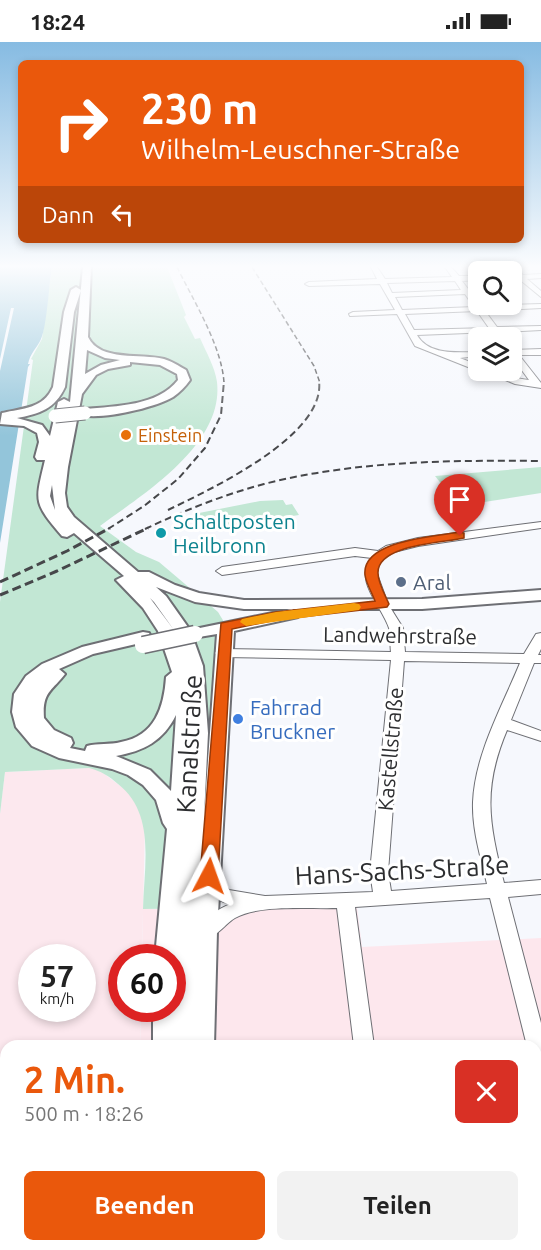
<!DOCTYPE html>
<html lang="de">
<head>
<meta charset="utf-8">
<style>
  :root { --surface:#fff; --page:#f2f2f2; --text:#222; --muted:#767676; --accent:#ea580c }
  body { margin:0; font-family:Ubuntu,sans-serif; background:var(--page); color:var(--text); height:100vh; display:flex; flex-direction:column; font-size:22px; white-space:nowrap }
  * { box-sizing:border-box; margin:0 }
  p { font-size:20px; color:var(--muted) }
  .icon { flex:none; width:33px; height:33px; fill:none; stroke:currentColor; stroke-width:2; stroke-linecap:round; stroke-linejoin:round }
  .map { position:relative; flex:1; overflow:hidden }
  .side { position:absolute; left:0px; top:998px; width:542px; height:212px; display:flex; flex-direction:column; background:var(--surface); border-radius:18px 18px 0 0; box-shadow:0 3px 9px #0003 }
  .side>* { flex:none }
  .hud { position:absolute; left:18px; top:18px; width:506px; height:183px; border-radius:9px; box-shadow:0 3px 9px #0003; background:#ea580c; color:#fff; overflow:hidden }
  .controls { position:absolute; left:468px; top:219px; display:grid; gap:12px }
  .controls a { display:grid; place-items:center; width:54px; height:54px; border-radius:9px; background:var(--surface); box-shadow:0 3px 9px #0003; font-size:30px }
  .speed { position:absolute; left:18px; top:902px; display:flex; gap:12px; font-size:30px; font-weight:700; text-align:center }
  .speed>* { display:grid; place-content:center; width:78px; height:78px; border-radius:50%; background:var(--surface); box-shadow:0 3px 9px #0003; line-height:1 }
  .speed small { font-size:15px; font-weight:400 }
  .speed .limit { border:9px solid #d22; background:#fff; color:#111 }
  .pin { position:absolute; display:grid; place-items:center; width:51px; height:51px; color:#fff; margin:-62px -26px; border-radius:50% 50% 50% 0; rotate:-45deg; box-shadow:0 0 6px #0007 }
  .pin .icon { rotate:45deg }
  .me { position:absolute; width:66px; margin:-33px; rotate:4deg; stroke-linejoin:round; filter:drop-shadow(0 0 4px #0008) }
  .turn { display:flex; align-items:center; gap:21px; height:126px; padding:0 24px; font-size:27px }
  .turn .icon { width:78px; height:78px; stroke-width:2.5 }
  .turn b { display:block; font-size:42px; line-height:51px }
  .then { display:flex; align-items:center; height:57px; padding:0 24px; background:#0003; gap:12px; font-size:22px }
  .round { display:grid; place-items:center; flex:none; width:63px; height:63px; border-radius:9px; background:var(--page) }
  .head { display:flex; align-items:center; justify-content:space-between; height:102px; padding:0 24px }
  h1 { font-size:36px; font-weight:700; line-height:45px; color:var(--accent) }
  .button { display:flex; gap:12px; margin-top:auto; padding:12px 24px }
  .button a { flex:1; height:69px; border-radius:9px; background:var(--accent); color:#fff; font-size:24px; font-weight:700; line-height:69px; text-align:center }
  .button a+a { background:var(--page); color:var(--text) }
  .status { display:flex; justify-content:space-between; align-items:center; height:42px; padding:0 30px; background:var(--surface); direction:ltr }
  .status svg { height:16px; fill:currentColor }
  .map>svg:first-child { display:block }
</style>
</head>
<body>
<div class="status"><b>18:24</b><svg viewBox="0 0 49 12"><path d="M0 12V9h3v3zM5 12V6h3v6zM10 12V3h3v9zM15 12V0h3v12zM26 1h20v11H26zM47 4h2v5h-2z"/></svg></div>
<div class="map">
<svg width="541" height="1208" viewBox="0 0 541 1208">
  <rect width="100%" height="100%" fill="#f6f8fd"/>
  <polygon fill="#fde7ed" points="357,865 362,905 541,896 541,1208 130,1208 130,1203 536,1203 536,1004 140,1003 141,966 172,966 172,915 142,915 143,867"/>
  <path fill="#fce8ee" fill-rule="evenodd" d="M89,726L99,728L131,752L145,782L142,915H122V966H141L140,1003L6,1004V1203H130V1208H0V772L5,730ZM32,915H82V966H32Z"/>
  <g fill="#c2e7d4">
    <path d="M52,225H167L186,273L184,275L195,297L200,296C206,310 215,325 217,340C224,403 143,452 100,484L136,510L159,520L218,570L230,590L219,866L143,867C144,823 156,772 118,742C109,734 101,729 89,726L5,730L0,772V560L33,318L31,317L42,297Z"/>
    <polygon points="541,425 541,451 459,464 435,434"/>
    <polygon points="283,458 286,463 292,462 299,473 222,485 215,474 196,476 194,472 260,459"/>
  </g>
  <path fill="#93c5da" d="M0,225H52C49,241 47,284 41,297C37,306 30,311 28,322H30L28,325L0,501V329L14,266H11L0,317Z"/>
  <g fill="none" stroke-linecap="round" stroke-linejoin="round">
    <defs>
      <g id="minor">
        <path d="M371,225H377L385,237L452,235L445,225H451L459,234H478V238L462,239L481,264L541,262V266L485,269L497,285L541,284V288L501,290L503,293L499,295L493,290L417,293C429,314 458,310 478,310V314L460,316L478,323V329L415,304L397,272L350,274L349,272L353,270L395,268L380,242L309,244L305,242L309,240L377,237ZM455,239L461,248L392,251L387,241ZM465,252L474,265L402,268L395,255ZM477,269L489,286L414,288L405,272Z"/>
        <polygon points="507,225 514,225 523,233 541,232 541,236 527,237 541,249 541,255 519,237 514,237 515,233"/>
        <path d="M541,307V313H519L541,341V346L515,342L481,328C498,328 512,337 529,338L512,315V308Z"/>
        <path d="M541,480V486L418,504L394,510L384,516L378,523L377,532L388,562L403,586L405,610L524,612L536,592L541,591V607L538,613H541V621H534L511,678L541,689V699L507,688C482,747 489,781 504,841L541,838V852L508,855L541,981V1029L536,1026V1004H527L490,856L355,865L374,1004H354L337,866C308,867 260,862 235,876C223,883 215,900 200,894L197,889C202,878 219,866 231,862C214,859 207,850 200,834L203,829L209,827L215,829L221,840L229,848L265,854L373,850L370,830L391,618L222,615L215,611L222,607L391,610C390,603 391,593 389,586C382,564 353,538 372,516L355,514L222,533L216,529L222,525L355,506L378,509L386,504L418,496ZM404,619L520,621C502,665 475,712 473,760C472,788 481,816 487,842L391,849L388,830Z"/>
        <polygon points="386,1203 410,1203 411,1208 387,1208"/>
      </g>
      <g id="major">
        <path d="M83,225H91L88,295C100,320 141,311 164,317C171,319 179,324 186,328L190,338C185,345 180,350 173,355C154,366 102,378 81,373V369L85,367C116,364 158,364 178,338L177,332L160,323L130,320V323L108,327L96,333L82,352L68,425L65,451L67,465L74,475L138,530H149L175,543L199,551L244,558L422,557L541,548V558L422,567H244L195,560L156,545L166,554L190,588L292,567L300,572L298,575L234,589L217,889L214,1004H153V966H172L174,922L172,915H155L167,787L163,781L156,758L143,743L128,733L112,727L59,716L32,704L16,685L12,670L14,652L26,634L42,622L82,605L143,590L149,591L151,595L149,599L93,612L59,627L65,632C52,649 42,650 44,676L54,688L71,696L73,701L70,706L85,709L87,704C98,701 110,703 121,700C155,694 164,665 166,635L172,630L158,589L143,566L116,538L124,534L74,491L67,495L62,494C33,460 35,460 45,418H37L35,415L39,400L37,391L24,384L0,382L2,371C23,366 43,367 53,345L64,270L71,248L76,245L81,248L74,270L65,345C55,367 39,372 17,376L42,383L50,394L58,360L64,357L70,360ZM87,308L105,316L120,318L101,323L85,332ZM52,443L55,468L50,454ZM150,556L174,588L154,560ZM217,592L204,775L208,691L203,624L193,596ZM176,673L171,749L150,728L116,714C144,709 163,699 176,673Z"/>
        <polygon points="161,1203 214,1203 215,1208 162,1208"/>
      </g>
    </defs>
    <use href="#minor" stroke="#6e6f74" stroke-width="2"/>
    <use href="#major" stroke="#6e6f74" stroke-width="4"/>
    <use href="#minor" fill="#fff" fill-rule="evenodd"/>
    <use href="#major" fill="#fff" fill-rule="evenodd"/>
    <g stroke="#46474a" stroke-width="1.5" stroke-dasharray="5 3" stroke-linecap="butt">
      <path d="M177,225C193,258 222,304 224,341"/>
      <polyline points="252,225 314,324 320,341"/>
    </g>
    <g stroke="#46474a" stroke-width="2" stroke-dasharray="7 4" stroke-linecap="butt">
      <path d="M168,468C209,448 326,394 319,339"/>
      <polyline points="108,487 144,464 178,437 205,406 221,373 224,339"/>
      <path d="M145,487C183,469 223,453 264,442C354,419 448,418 541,419"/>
    </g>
    <g stroke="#46474a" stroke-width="3" stroke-dasharray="9 4.5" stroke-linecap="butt">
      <polyline points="0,540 67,509 110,486"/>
      <polyline points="0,553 57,529 148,486"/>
    </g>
    <defs>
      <polyline id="major-bridge-far1" points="55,374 85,371"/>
      <polyline id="major-bridge" points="143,603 195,592"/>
    </defs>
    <use href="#major-bridge-far1" stroke="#6e6f74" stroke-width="15" stroke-linecap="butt"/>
    <use href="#major-bridge" stroke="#6e6f74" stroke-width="19" stroke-linecap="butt"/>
    <use href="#major-bridge-far1" stroke="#fff" stroke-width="13"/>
    <use href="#major-bridge" stroke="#fff" stroke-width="16"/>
  </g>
  <linearGradient id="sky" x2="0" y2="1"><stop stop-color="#86bbe2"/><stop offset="0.57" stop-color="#fbfcfe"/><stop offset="1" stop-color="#fbfcfe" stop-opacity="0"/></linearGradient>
  <rect width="541" height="394" fill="url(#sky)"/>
  <path fill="#ea580c" stroke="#983908" stroke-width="1.5" d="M460,490L464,491V496C444,501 377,502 378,531C378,541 385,553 389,562L387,565L276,578L232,587L218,834L215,839L209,841L203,839L200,834L221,581L276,570L375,559C372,551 366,541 365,533C361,498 438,494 460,490Z"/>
  <polygon fill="#f59e0b" points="354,561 359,562 361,565 359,568 246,584 240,580 242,577 276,570"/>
  <circle fill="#e8710a" stroke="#fff" stroke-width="2" cx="126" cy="393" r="6"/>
  <circle fill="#0f9aa8" stroke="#fff" stroke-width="2" cx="161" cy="491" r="6"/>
  <circle fill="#5c6f8a" stroke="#fff" stroke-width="2" cx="401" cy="540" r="6"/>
  <circle fill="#3f7fe0" stroke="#fff" stroke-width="2" cx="238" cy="677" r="6"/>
  <g text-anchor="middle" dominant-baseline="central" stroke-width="6" stroke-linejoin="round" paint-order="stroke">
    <g font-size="18" fill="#c56008" stroke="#fff" text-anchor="start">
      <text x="138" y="393">Einstein</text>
    </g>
    <g font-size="21" fill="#0d838f" stroke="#fff" text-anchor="start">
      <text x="173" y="479">Schaltposten<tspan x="173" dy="24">Heilbronn</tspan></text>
    </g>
    <g font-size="21" fill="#4e5e75" stroke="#fff" text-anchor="start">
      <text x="413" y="540">Aral</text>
    </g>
    <g font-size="21" fill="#2d2e30" stroke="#fff">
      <text transform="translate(400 593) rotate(1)">Landwehrstraße</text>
      <text transform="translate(390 707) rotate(-85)">Kastellstraße</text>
    </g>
    <g font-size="21" fill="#366cbe" stroke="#fff" text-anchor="start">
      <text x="250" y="665">Fahrrad<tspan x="250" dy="24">Bruckner</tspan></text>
    </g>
    <g font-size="26" fill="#2d2e30" stroke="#fff">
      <text transform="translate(189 702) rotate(-87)">Kanalstraße</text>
      <text transform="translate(402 828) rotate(-3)">Hans-Sachs-Straße</text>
    </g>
  </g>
</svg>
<div class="controls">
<a><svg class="icon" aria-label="search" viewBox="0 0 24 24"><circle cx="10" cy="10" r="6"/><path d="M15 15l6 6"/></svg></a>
<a><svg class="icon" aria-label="layers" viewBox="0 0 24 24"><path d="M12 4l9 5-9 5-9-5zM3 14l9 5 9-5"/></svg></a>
</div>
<div class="speed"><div>57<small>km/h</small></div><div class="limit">60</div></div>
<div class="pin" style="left:460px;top:494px;background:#d93025"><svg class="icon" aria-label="arrive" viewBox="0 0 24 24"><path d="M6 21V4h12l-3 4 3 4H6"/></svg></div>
<svg class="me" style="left:209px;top:834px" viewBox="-20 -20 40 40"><path d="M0-17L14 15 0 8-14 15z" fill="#ea580c" stroke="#fff" stroke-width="4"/></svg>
<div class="hud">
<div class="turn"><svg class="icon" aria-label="right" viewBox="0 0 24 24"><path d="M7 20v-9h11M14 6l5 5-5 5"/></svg><div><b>230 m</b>Wilhelm-Leuschner-Straße</div></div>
<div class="then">Dann<svg class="icon" aria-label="left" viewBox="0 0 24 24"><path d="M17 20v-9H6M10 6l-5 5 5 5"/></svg></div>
</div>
<section class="side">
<div class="head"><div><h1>2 Min.</h1><p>500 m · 18:26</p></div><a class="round" style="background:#d93025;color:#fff"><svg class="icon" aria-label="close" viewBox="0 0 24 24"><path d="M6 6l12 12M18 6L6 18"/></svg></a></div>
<div class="button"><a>Beenden</a><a>Teilen</a></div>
</section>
</div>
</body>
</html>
